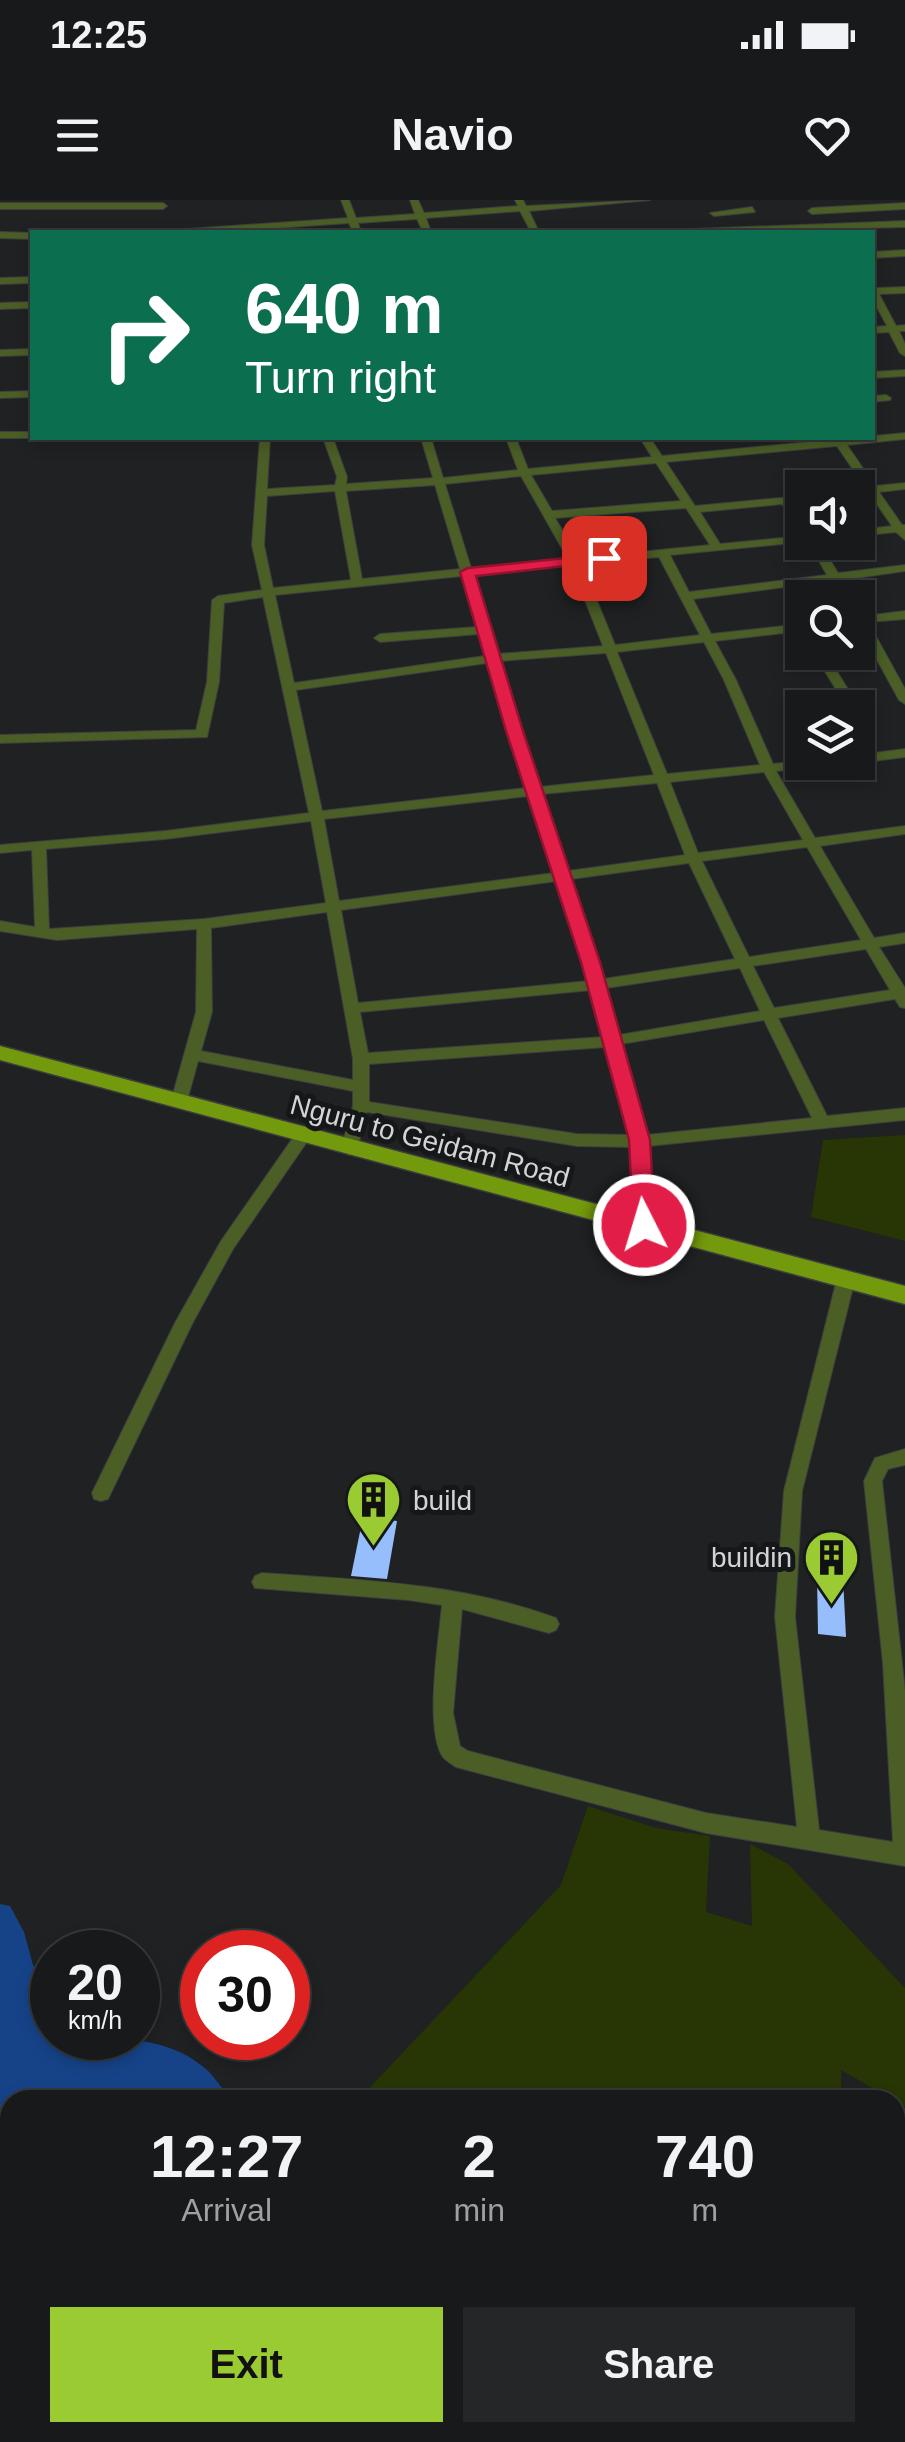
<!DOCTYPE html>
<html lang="en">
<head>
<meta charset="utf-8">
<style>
  :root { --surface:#17191a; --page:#242627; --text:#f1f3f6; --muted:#9ea0a2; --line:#363839; --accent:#9bcb33 }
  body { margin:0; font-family:Arial,sans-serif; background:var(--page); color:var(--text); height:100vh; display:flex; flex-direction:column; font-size:38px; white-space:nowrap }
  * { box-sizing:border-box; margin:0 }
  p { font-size:32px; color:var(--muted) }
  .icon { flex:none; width:55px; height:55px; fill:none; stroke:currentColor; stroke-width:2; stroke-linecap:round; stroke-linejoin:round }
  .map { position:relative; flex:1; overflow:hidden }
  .sheet { position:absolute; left:0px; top:1890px; width:905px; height:352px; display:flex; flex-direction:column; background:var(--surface); border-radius:30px 30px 0 0; box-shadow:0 5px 15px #0003,0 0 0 2px var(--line) }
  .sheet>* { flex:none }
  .top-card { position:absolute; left:30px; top:30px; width:845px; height:210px; border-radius:0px; box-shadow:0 5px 15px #0003,0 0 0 2px var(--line); background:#0b6e4f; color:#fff; overflow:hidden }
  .buttons { position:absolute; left:785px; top:270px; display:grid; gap:20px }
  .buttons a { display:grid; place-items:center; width:90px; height:90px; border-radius:0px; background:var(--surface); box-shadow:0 5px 15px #0003,0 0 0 2px var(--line); font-size:50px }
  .speed { position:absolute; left:30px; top:1730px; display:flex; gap:20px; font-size:50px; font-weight:700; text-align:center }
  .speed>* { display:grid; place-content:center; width:130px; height:130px; border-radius:50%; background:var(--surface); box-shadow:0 5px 15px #0003,0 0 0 2px var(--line); line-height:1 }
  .speed small { font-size:25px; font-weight:400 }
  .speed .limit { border:15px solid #d22; background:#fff; color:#111 }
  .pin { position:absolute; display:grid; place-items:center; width:85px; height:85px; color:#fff; margin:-42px; border-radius:20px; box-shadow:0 5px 15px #0006 }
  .me { position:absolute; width:110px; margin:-55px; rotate:355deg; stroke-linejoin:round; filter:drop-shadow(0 0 8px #0008) }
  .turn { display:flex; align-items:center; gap:35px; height:210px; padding:0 50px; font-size:45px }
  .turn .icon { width:130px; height:130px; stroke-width:2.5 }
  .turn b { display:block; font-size:70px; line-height:85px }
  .eta { display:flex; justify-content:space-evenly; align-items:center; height:170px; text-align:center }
  .eta b { font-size:60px; font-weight:700; line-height:70px }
  .button { display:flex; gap:20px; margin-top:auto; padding:20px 50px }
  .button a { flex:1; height:115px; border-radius:0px; background:var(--accent); color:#111; font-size:40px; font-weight:700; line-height:115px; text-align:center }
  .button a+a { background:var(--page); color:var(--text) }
  .status { display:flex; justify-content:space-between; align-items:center; height:70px; padding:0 50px; background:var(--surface); direction:ltr }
  .status svg { height:28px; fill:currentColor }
  header { display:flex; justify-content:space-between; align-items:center; height:130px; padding:0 50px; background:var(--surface); font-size:45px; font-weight:700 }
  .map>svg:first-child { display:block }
</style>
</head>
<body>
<div class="status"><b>12:25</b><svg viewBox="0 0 49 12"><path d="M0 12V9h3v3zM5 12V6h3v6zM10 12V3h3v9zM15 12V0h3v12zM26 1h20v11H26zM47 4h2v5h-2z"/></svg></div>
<header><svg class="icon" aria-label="menu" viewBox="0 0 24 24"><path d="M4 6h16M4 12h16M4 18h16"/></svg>Navio<svg class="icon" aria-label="heart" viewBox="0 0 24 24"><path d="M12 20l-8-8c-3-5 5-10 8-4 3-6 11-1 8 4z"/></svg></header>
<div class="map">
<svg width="905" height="2242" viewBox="0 0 905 2242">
  <rect width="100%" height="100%" fill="#1f2122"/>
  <g fill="#273604">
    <polygon points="905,935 905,1041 811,1017 823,940"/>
    <polygon points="588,1606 656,1628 710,1636 706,1712 752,1726 750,1644 788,1664 905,1788 905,1907 841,1870 841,1900 358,1900 561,1685"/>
    <path d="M895,2174C901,2194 905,2223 900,2242H809L807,2233L895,2232Z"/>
  </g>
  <g fill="#164388">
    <path d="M0,1704L10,1706L24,1732L33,1765L52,1788V1838C105,1838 164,1832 206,1869C216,1878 223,1891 232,1900H10V2064L0,2074Z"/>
    <polygon points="94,2232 493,2232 505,2242 92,2242"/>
  </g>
  <g fill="#96befd">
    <polygon points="363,1317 397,1321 387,1379 351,1376"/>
    <polygon points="817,1375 843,1378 846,1437 818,1434"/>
  </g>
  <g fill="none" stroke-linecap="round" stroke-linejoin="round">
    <defs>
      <g id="minor">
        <polygon points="341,0 349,0 356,18 415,14 410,0 418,0 424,13 518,6 515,0 523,0 526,6 650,0 529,11 539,32 531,32 520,11 426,18 431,32 423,32 417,19 358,23 361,32 353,32 349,23 218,32 184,32 188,29 348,18"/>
        <polygon points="0,3 163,3 167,6 163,9 0,9"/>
        <polygon points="905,3 905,9 812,14 808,11 812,8"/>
        <polygon points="752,7 755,12 714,16 710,13"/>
        <polygon points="905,21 905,27 689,32 693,29"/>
        <polygon points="0,32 32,33 32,39 0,38"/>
        <polygon points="905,50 905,56 872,58 872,52"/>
        <polygon points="32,77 32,83 0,84 0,78"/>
        <polygon points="872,85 877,88 905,87 905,93 879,94 896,126 905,125 905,131 899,131 905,144 905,156 900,153 889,132 872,133 872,127 887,126 872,98"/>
        <polygon points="32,102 32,108 0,109 0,103"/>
        <polygon points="32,149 32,155 0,156 0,150"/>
        <polygon points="905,170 905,176 872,178 872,172"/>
        <polygon points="32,191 32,197 0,198 0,192"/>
        <polygon points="886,195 891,198 890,200 872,202 872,196"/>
        <polygon points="0,232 32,232 34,238 0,238"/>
        <path d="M905,233V239L847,245L875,286L905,283V289L879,292L902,325H905V340L896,332L858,336V330L892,326L869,293L858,290L865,287L837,246L666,262L695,306L802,296V302L792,303L802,319V329L798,328L782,304L700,312L720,344L802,336V342L670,355L689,392L827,375L808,342H819L838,373L905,365V371L842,380L853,398H841L831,381L693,399L711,434L802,424V431L715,441L736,480L773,564L802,561L836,562L830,566L776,571L815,638L905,626V634L820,646L874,738L905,733V743L879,747L905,788V808L900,807L895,799L778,818L827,916L905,908V920L648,946L652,1025L644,1031L636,1025L632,947L577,946L367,912L357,949L349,955L341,949L353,906V891L198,861L187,901L185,905H173L171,901L196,812L197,729L57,740L0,731V721L35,727L32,650L0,653V645L165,631L309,613L263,397L224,403L219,482L207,537L0,543V535L196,530L207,482L212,400L218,396L262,390L252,345L260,238H270L267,289L335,285L337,277L323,238H333L347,277L346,284L433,278L421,238H431L443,278L518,270L506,238H516L528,269L652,257L640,238H650L662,256ZM656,263L681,301L552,311L531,275ZM521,276L568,359L471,368L445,284ZM435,285L460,369L362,379L346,291ZM335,291L351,380L273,388L264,345L267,296ZM686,308L710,345L579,358L555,318ZM659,357L700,435L615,445L582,364ZM571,365L603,446L497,454L492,430L473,375ZM462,376L477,427L380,434L374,438L380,442L479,434L485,456L294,483L275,395ZM704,442L724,480L760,565L667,574L617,452ZM606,453L654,575L539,587L499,461ZM487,463L526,588L322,611L296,490ZM764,572L803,640L698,653L670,582ZM657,583L685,655L568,671L542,594ZM529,596L554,673L339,701L324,619ZM311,621L326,703L204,719L49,729L46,649L165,639ZM807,647L861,740L749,757L702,661ZM689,663L735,759L603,779L571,679ZM557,681L589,781L358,803L341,710ZM327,712L353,859V880L201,851L212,812L211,728ZM866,749L890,790L774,808L753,766ZM740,768L760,811L619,835L606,788ZM592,790L604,837L368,853L360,812ZM764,820L812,918L646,935L621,844ZM607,847L630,935L577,934L369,902V864Z"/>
        <polygon points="905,411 905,419 868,422 905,489 905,504 899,500 858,425 858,412 864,416"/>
        <polygon points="813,452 825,452 852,496 850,499 842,499"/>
        <polygon points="905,549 905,557 858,563 856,562 858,555"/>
        <polygon points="303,930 311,936 233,1049 192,1124 108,1299 101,1301 94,1299 92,1293 175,1123 221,1041 297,932"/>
        <path d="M846,1072L855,1079L802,1291L795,1417L819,1630L893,1642L883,1463L864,1281L875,1258L905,1249V1265L888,1269L882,1281L905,1491V1666L706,1633L456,1567C453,1565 445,1560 443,1557C424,1530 439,1439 442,1405L408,1400L255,1388L252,1382L255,1376L262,1373C362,1380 461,1383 556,1418L559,1424L556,1430L549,1433L462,1409L453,1513L460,1546L468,1551L706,1613L797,1627L775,1417L784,1291L837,1079Z"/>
      </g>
      <polygon id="major" points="0,846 905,1086 905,1104 0,860"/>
    </defs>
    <use href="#minor" stroke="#3c3e3f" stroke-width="2"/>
    <use href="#major" stroke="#3c3e3f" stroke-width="3"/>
    <use href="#minor" fill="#4a5e26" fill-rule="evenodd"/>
    <use href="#major" fill="#739a0c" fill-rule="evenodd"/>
  </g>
  <polygon fill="#e11d48" stroke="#92132f" stroke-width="2.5" points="604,354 609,355 609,361 476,376 523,531 600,762 650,940 655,1025 644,1033 633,1025 629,940 581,762 506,531 460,372 468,368"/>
  <defs>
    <symbol id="building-pin" viewBox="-11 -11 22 30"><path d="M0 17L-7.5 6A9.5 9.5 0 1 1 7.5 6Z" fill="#9bcb33" stroke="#161719"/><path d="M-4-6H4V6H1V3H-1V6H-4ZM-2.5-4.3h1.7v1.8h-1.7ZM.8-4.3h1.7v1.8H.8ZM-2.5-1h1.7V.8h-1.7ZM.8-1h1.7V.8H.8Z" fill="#111"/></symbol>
  </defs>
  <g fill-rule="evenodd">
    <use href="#building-pin" x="342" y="1268" width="63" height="86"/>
    <use href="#building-pin" x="800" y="1326" width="63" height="86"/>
  </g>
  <g text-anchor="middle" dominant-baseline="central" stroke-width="10" stroke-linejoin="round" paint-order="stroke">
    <g font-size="28" fill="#d3d4d5" stroke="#161719">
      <text transform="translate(430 941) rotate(15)">Nguru to Geidam Road</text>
    </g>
    <g font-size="28" fill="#d3d4d5" stroke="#161719" text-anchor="start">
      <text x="413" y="1300">build</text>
      <text x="792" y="1357" text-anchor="end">buildin</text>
    </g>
  </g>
</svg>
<div class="buttons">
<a><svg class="icon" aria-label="sound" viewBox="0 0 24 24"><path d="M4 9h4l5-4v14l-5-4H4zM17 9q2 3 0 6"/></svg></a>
<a><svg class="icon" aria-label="search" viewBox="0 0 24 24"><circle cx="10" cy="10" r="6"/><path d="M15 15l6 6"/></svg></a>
<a><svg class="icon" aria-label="layers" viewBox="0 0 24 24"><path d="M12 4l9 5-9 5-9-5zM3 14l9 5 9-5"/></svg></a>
</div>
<div class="speed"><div>20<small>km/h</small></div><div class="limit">30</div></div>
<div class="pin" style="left:604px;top:358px;background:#d93025"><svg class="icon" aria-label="arrive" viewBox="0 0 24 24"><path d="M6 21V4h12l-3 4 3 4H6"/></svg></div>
<svg class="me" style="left:644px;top:1025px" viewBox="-20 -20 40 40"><circle r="17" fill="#e11d48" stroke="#fff" stroke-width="3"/><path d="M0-11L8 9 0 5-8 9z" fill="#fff"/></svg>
<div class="top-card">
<div class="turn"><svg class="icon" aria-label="right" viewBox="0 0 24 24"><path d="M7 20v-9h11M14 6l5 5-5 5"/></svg><div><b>640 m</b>Turn right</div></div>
</div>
<section class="sheet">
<div class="eta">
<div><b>12:27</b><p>Arrival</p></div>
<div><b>2</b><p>min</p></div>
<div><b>740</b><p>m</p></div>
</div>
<div class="button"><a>Exit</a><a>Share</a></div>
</section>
</div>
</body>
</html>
